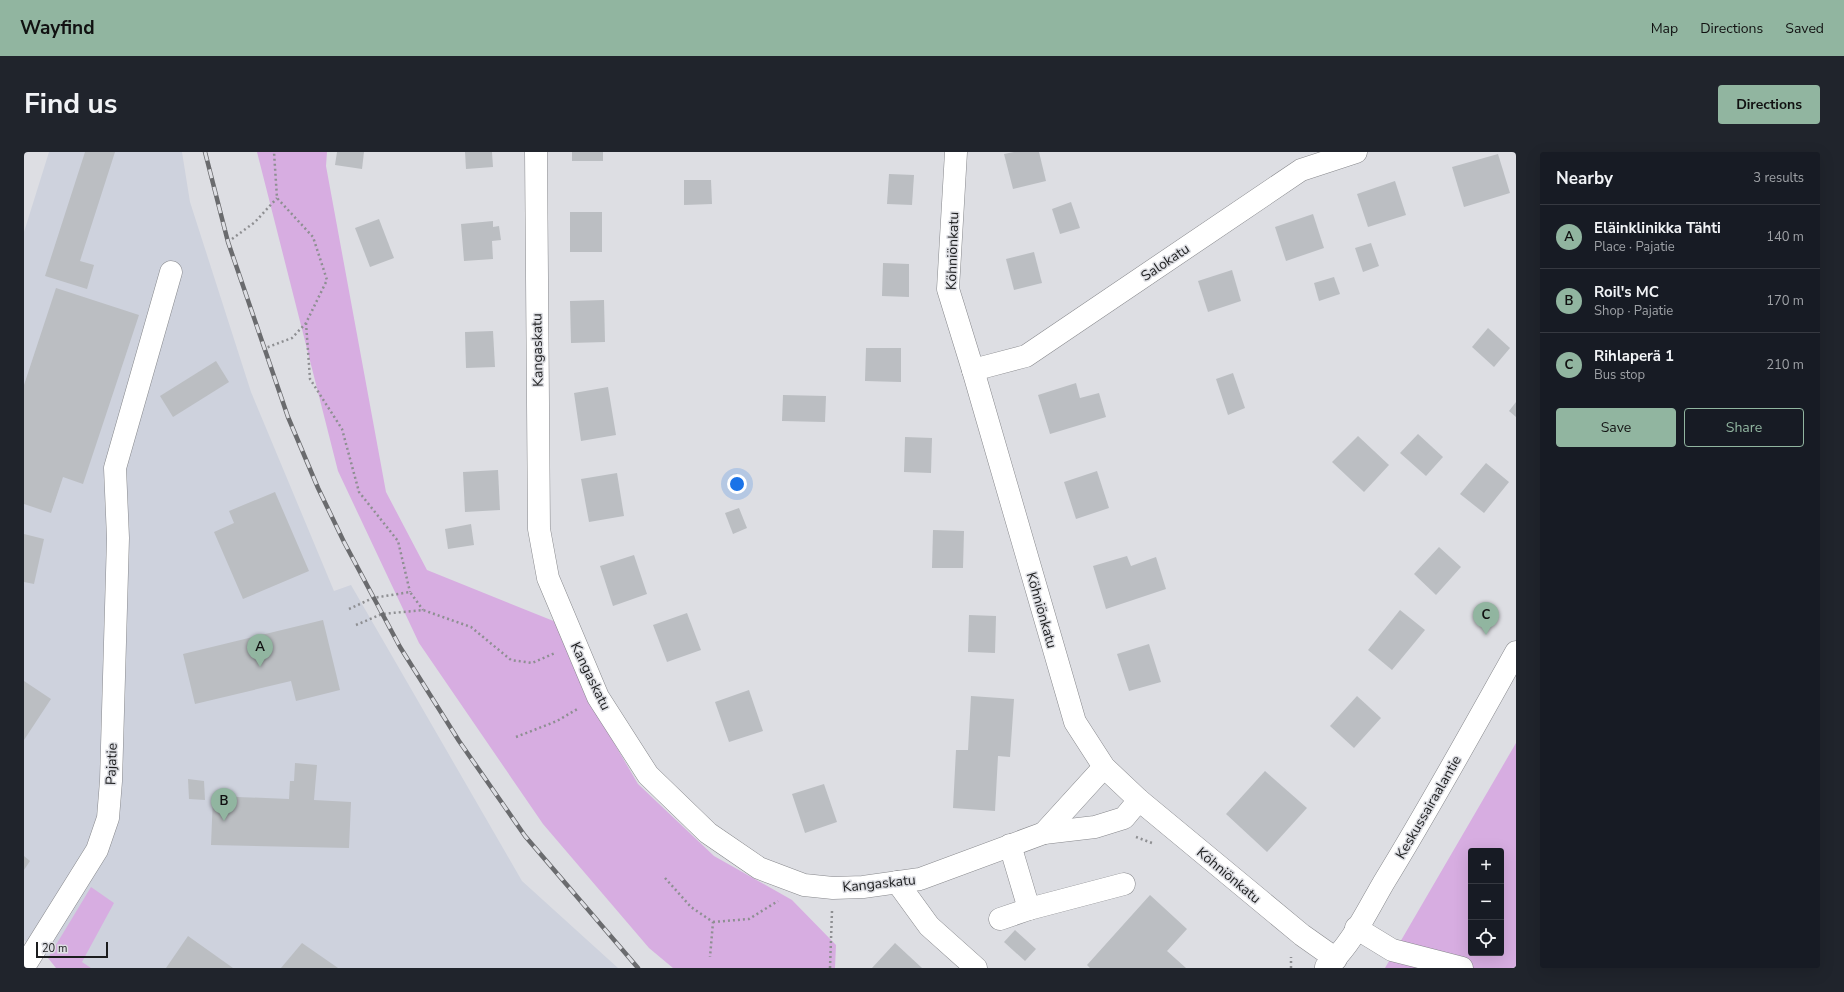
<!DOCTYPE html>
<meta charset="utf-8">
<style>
body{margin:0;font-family:"Nunito Sans",sans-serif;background:#20242c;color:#f1f3f6}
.controls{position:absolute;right:12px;bottom:12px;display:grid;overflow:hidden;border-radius:4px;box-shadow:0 4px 16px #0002}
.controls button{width:36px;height:36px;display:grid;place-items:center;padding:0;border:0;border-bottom:1px solid #363941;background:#171b24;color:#f1f3f6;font:20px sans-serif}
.scale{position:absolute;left:12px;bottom:10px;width:72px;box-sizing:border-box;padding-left:4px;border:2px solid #1c1d1e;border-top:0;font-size:11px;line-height:14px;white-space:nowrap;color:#1c1d1e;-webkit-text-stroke:3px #dddee3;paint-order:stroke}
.you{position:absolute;left:713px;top:332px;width:14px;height:14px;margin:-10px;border:3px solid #fff;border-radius:50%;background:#1a73e8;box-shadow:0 0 0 6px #1a73e833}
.badge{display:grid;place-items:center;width:26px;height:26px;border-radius:50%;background:#91b5a0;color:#111;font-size:13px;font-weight:700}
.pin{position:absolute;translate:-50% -33px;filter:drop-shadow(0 1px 2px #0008)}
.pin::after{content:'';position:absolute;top:21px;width:14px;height:12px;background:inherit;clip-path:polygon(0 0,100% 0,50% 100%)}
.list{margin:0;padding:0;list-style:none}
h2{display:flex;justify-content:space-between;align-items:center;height:52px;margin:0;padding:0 16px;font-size:17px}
h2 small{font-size:13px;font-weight:400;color:#9ea1a6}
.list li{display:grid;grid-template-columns:26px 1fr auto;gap:12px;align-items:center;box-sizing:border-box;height:64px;padding:0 16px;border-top:1px solid #363941}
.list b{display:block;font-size:15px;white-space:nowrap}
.list p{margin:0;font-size:13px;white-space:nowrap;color:#9ea1a6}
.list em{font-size:13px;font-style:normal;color:#9ea1a6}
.actions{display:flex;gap:8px;padding:12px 16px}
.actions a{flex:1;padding:9px 0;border:1px solid #91b5a0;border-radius:4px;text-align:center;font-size:14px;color:#91b5a0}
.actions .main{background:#91b5a0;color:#111}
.icon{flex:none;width:22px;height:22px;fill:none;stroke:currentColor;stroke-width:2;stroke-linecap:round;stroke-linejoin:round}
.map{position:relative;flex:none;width:1492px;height:816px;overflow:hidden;border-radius:4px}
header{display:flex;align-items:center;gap:24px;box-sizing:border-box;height:56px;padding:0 20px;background:#91b5a0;color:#111}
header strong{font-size:19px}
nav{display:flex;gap:22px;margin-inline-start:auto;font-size:14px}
.intro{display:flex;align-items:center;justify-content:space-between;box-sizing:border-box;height:96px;padding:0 24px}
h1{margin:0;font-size:28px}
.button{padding:10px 18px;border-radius:4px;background:#91b5a0;color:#111;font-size:14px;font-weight:700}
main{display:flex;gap:24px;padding:0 24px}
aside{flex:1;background:#171b24;border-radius:4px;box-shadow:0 4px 16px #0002}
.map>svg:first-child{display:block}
.built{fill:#ced2dd}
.green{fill:#d7ade1;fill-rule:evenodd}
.building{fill:#bbbec2}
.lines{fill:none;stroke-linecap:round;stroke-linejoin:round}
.minor-casing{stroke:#87888c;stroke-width:23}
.path{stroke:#8e8f92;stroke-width:2.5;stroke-dasharray:2 3;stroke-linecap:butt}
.minor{stroke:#fff;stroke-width:22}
.rail-casing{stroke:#6a6b6e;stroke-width:4.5}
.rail{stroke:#dddee3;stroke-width:3;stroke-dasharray:9;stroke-linecap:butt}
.labels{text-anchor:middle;stroke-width:3;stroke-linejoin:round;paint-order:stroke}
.street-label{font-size:14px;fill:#1c1d1e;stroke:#dddee3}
</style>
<header>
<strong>Wayfind</strong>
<nav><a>Map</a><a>Directions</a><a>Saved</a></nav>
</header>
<div class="intro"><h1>Find us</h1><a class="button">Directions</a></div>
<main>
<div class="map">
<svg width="1492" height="816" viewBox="0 0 1492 816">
<rect width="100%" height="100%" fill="#dddee3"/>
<path class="built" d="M25,0H158L166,50L227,240L310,439L327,433L498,729L594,816H37L0,788V80Z"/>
<g class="green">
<path d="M233,0H303L302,14L362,340L403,418L532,470L562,543L614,632L690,704L768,748L812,793L811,816H649L625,796L519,672L395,491L314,319Z"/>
<path d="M1492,591V816H1361ZM1447,699H1477V801H1447Z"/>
<path d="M67,735L90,751L58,810L67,816H32L24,806Z"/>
</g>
<g class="building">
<path d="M61,0H91L56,109L70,113L63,137L21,124Z"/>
<path d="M313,0H340L338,17L311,13Z"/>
<path d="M441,0H468L469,15L442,17Z"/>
<rect x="548" y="0" width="31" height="9"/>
<path d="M990,0H1015L1022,29L989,37L980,2Z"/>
<path d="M1474,2L1486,41L1440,55L1428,15Z"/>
<path d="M865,22L890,23L888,53L863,52Z"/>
<path d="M660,28H687L688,52L660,53Z"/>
<path d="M1371,29L1382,63L1344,75L1333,42Z"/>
<path d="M1047,50L1056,76L1036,82L1028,57Z"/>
<rect x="546" y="60" width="32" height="40"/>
<path d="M1289,62L1300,96L1262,109L1251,75Z"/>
<path d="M355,67L370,106L346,115L331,76Z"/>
<path d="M469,69V75L475,74L477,88L468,89L469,107L440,109L437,72Z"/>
<path d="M1347,91L1355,114L1339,120L1331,96Z"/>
<path d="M1010,100L1018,131L990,138L982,107Z"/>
<path d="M859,111L885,112V145L858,144Z"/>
<path d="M1208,118L1217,149L1184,160L1174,129Z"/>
<path d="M1310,125L1316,142L1295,149L1290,131Z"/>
<path d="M32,136L115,163L59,332L39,325L27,361L0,352V233Z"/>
<path d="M580,148L581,190L547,191L546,149Z"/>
<path d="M1464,176L1486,196L1470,215L1448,195Z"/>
<path d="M469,179L471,215L442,216L441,180Z"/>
<path d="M842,196H877V230L841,229Z"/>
<path d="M192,209L205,230L149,265L136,244Z"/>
<path d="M1209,221L1221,256L1204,263L1192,227Z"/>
<path d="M1052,231L1056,246L1075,241L1082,265L1026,282L1014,243Z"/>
<path d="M584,235L592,283L557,289L550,241Z"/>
<path d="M759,243L802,244L801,270L758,269Z"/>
<path d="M1492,250V265L1485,259Z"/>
<path d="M1394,282L1419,305L1402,324L1376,301Z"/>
<path d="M1334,284L1365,313L1340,340L1308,310Z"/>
<path d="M881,285L908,286L907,321L880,320Z"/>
<path d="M1462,311L1485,330L1460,361L1436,342Z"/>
<path d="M474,318L476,358L441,360L439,320Z"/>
<path d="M1073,319L1085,356L1052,367L1040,330Z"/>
<path d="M593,321L600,364L565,370L557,327Z"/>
<path d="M251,340L285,419L219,447L190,380L210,371L205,359Z"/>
<path d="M715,356L723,376L709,382L701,361Z"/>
<path d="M447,372L450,393L424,397L421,377Z"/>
<path d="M909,378L940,379L939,416H908Z"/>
<path d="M0,382L20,387L10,432L0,430Z"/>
<path d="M1415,395L1437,415L1412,443L1390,422Z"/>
<path d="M610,403L623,442L589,454L576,414Z"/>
<path d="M1103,404L1107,414L1132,405L1142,437L1082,457L1069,414Z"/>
<path d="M1376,458L1401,478L1368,518L1344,498Z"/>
<path d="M663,461L677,498L643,510L629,473Z"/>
<path d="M945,463L972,464L971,501L944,500Z"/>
<path d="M299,468L316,538L272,549L267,529L171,552L159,502Z"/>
<path d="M1125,492L1137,530L1105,539L1093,502Z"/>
<path d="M0,529L27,547L0,588Z"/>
<path d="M725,538L739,579L705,590L691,550Z"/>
<path d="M947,544L990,547L986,605L974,604L971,659L929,656L932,598H944Z"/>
<path d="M1333,544L1357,566L1330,596L1306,574Z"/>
<path d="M271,611L293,613L290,648L327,650L325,696L187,693L189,644L265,647L266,629H270Z"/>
<path d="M1241,619L1283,656L1243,700L1202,662Z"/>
<path d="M164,627L180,629L181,648L165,647Z"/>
<path d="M800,632L813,670L781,681L768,642Z"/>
<path d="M0,704L6,709L0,718Z"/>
<path d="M1126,743L1163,777L1143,799L1162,816H1066L1063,813Z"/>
<path d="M991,778L1012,797L1001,809L980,790Z"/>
<path d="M164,784L209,816H142Z"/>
<path d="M278,791L314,816H257Z"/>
<path d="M871,791L898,816H848Z"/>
</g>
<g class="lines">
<g class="minor-casing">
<g id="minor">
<path d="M512,0L515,377L524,426L574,545L624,623L684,681L735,716L780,733L809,736L839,735L896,727L1020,681L1071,675L1100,666L1115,648"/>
<path d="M932,0L924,137L949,218L1051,570L1080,615L1115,648L1278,783L1312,807"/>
<path d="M949,218L1002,204L1277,18L1332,0"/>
<path d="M1020,681L1080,615"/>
<path d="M986,693L1005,757L1100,732"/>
<path d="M873,730L905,774L952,816"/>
<path d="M976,767L1005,757"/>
<path d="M1332,776L1368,798L1438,816"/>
<path d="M0,815L73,698L84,666L87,629L94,386L91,316L147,120"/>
<path d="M1302,815C1327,794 1343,759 1360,730C1406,655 1449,577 1492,500"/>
</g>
</g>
<g class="path">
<path d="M204,90L231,70L253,46"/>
<path d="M282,171L286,227L318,277L335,340L374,389L386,440"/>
<path d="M239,197L268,186L282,171L303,128L289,85L253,46L250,0"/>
<path d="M325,457L349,446L386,440L399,458"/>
<path d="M332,473L358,462L399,458L447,475L487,508L508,511L531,501"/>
<path d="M492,585L533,569L555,556"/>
<path d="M1112,685L1128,691"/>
<path d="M641,726L667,755L689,770L686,805"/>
<path d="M689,770L725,767L754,749"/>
<path d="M806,816L808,759"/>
<path d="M1267,816V805"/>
</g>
<use href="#minor" class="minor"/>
<g class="rail-casing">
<path id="rail" d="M181,0L204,90L264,265L294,336L320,390L376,495L435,589L501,684L614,816"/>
</g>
<use href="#rail" class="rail"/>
</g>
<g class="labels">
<g class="street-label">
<text transform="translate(928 99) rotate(-88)" y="5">Köhniönkatu</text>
<text transform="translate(1141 110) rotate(-34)" y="5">Salokatu</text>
<text transform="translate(513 198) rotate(-91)" y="5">Kangaskatu</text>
<text transform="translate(1018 458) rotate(74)" y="5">Köhniönkatu</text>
<text transform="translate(567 524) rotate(64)" y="5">Kangaskatu</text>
<text transform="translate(87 612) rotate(-88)" y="5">Pajatie</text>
<text transform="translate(1404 655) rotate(-60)" y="5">Keskussairaalantie</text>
<text transform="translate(1205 723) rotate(40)" y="5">Köhniönkatu</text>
<text transform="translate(855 731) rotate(-6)" y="5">Kangaskatu</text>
</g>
</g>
</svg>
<div class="controls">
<button>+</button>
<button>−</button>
<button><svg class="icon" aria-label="locate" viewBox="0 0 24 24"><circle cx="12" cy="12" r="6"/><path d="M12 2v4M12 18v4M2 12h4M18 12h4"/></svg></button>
</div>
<div class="scale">20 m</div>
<div class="you"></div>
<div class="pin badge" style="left:236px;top:515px">A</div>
<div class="pin badge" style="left:200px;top:669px">B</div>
<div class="pin badge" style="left:1462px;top:483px">C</div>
</div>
<aside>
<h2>Nearby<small>3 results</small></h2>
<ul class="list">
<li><span class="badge">A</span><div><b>Eläinklinikka Tähti</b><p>Place · Pajatie</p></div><em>140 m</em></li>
<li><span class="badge">B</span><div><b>Roil's MC</b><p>Shop · Pajatie</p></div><em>170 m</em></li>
<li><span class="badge">C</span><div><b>Rihlaperä 1</b><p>Bus stop</p></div><em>210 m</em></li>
</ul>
<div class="actions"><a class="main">Save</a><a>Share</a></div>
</aside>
</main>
